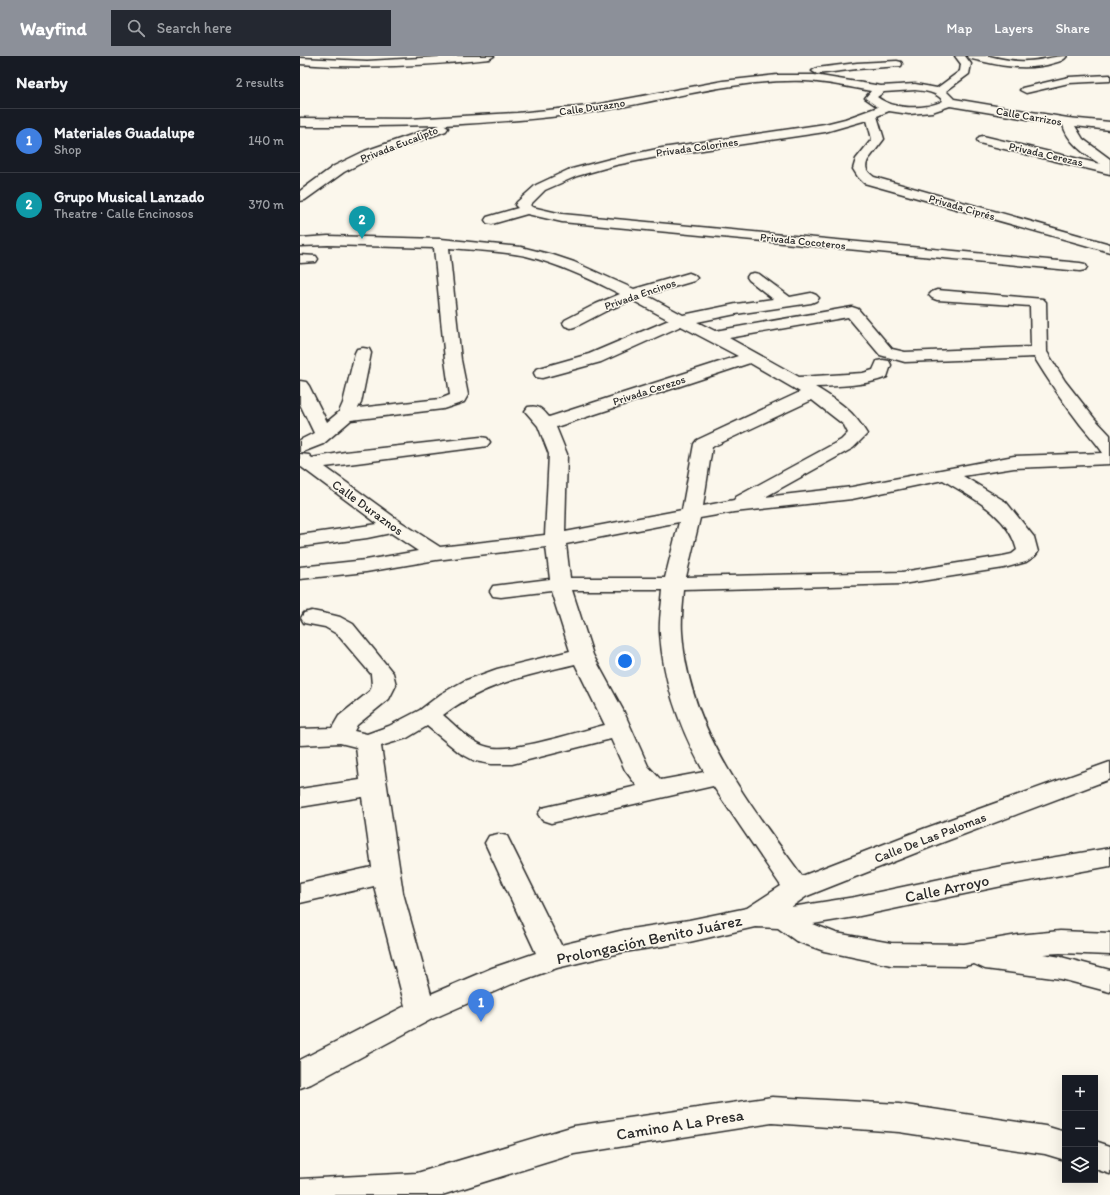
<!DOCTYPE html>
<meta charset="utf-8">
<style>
body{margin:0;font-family:Itim,sans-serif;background:#242831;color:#f1f3f6}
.controls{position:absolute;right:12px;bottom:12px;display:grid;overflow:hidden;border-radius:0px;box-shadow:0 4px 16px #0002}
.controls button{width:36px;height:36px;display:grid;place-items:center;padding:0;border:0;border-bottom:1px solid #363941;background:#171b24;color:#f1f3f6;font:20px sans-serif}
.you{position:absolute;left:325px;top:605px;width:14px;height:14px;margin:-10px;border:3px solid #fff;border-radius:50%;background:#1a73e8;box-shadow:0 0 0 6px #1a73e833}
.badge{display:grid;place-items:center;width:26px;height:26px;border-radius:50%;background:#8c9099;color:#fff;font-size:13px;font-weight:700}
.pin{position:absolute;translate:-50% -33px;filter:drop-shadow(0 1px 2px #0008)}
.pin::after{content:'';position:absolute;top:21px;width:14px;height:12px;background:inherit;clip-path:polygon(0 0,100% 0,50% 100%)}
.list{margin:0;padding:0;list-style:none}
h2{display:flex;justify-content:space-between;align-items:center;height:52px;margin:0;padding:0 16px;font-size:17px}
h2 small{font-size:13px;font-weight:400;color:#9ea1a6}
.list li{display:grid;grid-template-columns:26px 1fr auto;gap:12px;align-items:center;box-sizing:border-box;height:64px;padding:0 16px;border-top:1px solid #363941}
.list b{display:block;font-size:15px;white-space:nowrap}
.list p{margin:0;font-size:13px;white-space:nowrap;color:#9ea1a6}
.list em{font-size:13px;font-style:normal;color:#9ea1a6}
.icon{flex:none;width:22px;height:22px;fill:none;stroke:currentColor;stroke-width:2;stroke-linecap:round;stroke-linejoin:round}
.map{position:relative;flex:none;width:810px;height:1139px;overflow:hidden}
header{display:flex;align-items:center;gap:24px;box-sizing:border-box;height:56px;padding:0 20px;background:#8c9099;color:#fff}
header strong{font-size:19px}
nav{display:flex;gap:22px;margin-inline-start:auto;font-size:14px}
.search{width:280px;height:36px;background:#242831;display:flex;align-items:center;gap:10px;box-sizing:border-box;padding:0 14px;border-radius:0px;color:#9ea1a6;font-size:15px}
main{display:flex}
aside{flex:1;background:#171b24}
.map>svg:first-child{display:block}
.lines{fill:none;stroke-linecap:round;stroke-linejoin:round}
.minor-casing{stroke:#2b2b2b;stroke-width:3}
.minor{fill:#fbf7ec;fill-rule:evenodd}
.labels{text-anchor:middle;stroke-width:3;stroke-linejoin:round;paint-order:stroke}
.far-street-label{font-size:11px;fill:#2b2b2b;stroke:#fbf7ec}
.street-label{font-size:13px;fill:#2b2b2b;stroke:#fbf7ec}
.near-street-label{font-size:16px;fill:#2b2b2b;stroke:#fbf7ec}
</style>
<header>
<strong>Wayfind</strong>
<div class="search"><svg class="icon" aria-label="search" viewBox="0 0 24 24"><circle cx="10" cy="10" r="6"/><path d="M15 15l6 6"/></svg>Search here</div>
<nav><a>Map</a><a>Layers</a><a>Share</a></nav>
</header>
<main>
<aside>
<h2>Nearby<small>2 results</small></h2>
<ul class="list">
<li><span class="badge" style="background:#3f7fe0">1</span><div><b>Materiales Guadalupe</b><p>Shop</p></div><em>140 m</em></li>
<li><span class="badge" style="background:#0f9aa8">2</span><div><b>Grupo Musical Lanzado</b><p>Theatre · Calle Encinosos</p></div><em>370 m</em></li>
</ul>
</aside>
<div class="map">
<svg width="810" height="1139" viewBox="0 0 810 1139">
<rect width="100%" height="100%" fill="#fbf7ec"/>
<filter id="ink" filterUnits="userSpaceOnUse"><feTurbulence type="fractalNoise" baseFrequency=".025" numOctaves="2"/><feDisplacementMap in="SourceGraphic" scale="8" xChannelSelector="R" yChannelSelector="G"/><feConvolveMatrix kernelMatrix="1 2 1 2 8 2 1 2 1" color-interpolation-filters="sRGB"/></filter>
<g filter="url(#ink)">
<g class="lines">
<g class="minor-casing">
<g id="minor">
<path d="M157,0H194L189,3C126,10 64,13 0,8V2L67,5Z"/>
<path d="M655,0H665L671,8L669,18L646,35L654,43L768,62L810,66V74L775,70L783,83L810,103V118L679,87L677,84L679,81L683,80L800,108C785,98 768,87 763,69L650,50L632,56L609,58L589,55L577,60L584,83L568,104C564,112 567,116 574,121L810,188V196L564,127L558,121L553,113L556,103L572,83L567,64L525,76L362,100L316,109L277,120L245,134L230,149L232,151L262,158L780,207L785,208L787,211L785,214L780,215L262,166L227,158L192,168L187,167L185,164L187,161L218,152L215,149L217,146L236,129L268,114L310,103L362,92L525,68L545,63L578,51L565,42L571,35C549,31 527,26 505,25C441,23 378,41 316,52C259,62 201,66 143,69L148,72L146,75L73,101L44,116L5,144L0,145V135L34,110L65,95L140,69L73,70H0V62L109,63L217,57L289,50L423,25L477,19H514L581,30L615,28L637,32L660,15L661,8ZM615,34C625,35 637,36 643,45C624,54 594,54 577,41L584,36Z"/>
<path d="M667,0C674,0 682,0 689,0C702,3 714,6 727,5C741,5 753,0 767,0C764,4 759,6 754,7C725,16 696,9 668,2Z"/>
<path d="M597,5L601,6L602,8L601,10L557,13L517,18L512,15L517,12L557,7Z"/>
<path d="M810,19V25L769,27L726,37L720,34L722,32L769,21Z"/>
<path d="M28,180L141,183L221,191L253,199L274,206L334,233L389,217L394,219L397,222L394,225L346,239L383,259L436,248L473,243L449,224L447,221L449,218L454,217L459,218L490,241L511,237L516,239L519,242L516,245L511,247L436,258L397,266L415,275L552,251L558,253L592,293L605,296L731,291L730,250L637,244L632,242L629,239L632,236L637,234L743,243L746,246L747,296L765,325L794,362L810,379V408L714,412L663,420L706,446L734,481L738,496L735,500L726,506L704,512L602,528L384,534C383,548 381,562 382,576C388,672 448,746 502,820L623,773L810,706V723L641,787L507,840L491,851L555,841L702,810L810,792V810L702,830L555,861L513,868L536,877L591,887L664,888L718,879L760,875L810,877V899L760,897L743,898L761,901L810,914V936L761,923L685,913L674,908L664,910L591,909L524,895L496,885L478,872L455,871L389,886L324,896L257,912L212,928L132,963L11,1028L0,1032V1004L105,950L74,830L0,847V827L72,811L62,741L0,751V733L60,724L56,691L40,687L0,689V673L32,672L39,660L70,635L72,629L71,618L37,578L25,571L4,567L1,562L4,557L12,555L32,559L40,561L53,568L93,617L96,629L89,643L57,669L54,675L67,678L89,670L120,654L141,638L164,625L197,613L270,595L251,535L201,541L193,540L190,535L193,530L201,529L250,523L246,491L136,504L66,516L0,523V511L66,504L118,495L91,477L67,482L0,491V479L78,468L0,410V398L9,399L12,402L45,396L181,381L187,382L190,386L187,390L181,391L25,411L101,466L140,491L245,479L249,398L238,370L225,355L228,351C239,349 242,353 249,361L438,300L381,270L301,306L242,322L236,321L234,317L236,313L289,298L369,264L332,244L308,254L277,270L271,272L265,270L263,267L265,264L296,248L320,238C291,223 258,208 226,200C201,195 174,194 149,192L161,304L168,339L164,346L143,353L51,364L23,388L0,397V384L14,377L0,348V325L6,326L9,330L27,366L39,356L43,347L55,297L57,293L63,292L69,293L71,297L61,347L58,352L140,343L150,339L145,304L134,192L28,189L0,190V182ZM548,261L580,299L605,306L734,301C748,324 763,346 780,368C788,378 796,386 803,397L714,400L552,431L465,441L553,392L567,378C553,354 538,345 515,331C540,330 564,330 587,321L591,309L589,305L583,304L577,305L573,314L563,317L499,321L429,282ZM450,307L500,336L397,384L394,388L382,454L265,476L267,398L256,371ZM512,344L544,369L548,377L541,384L436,441L434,444L403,450L412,391ZM643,424C672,442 708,458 717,494L712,498L703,500L602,516L386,521L400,462L434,456L552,443ZM379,466L365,522H270L266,488ZM272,534H363C362,548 359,563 360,577C363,626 380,673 404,716L361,724L348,710L323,654L293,599ZM275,608L305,669C280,675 210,698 188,691C171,687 156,670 143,659C185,627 226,620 275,608ZM127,670L160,697L175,705L191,708H212L311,683L325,714L337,730L242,752L238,758L242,764L251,767L413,730L481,830L447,852L389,864L324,874L261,889L207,780L198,778L189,780L185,787L236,897L192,912L131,938L103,837L81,690L107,682Z"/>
<path d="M0,199L16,200L18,203L16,206L0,207Z"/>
<path d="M472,1041L599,1048L745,1070L765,1076V1104L745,1098L599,1076L472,1067L274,1098L142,1139H0V1123L117,1117L274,1070Z"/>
<path d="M795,1085L810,1090V1118L795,1113Z"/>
</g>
</g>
<use href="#minor" class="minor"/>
</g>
</g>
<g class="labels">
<g class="far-street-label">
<text transform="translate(292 51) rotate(-8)" y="4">Calle Durazno</text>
<text transform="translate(729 60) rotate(10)" y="4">Calle Carrizos</text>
<text transform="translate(99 88) rotate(-21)" y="4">Privada Eucalipto</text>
<text transform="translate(397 91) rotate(-8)" y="4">Privada Colorines</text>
<text transform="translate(746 98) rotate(13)" y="4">Privada Cerezas</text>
<text transform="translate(662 151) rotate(16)" y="4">Privada Ciprés</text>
<text transform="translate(503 185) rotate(6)" y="4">Privada Cocoteros</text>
<text transform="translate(340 238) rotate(-19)" y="4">Privada Encinos</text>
<text transform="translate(349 334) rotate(-18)" y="4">Privada Cerezos</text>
</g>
<g class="street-label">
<text transform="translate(68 451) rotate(36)" y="5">Calle Duraznos</text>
<text transform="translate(630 781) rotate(-21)" y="5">Calle De Las Palomas</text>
</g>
<g class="near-street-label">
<text transform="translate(647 832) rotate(-12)" y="6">Calle Arroyo</text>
<text transform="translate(349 883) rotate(-12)" y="6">Prolongación Benito Juárez</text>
<text transform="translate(380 1068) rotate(-9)" y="6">Camino A La Presa</text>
</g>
</g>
</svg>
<div class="controls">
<button>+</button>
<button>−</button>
<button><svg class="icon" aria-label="layers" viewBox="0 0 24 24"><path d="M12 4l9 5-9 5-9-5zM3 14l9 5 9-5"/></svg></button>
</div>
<div class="you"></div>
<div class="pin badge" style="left:181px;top:966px;background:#3f7fe0">1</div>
<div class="pin badge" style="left:62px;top:183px;background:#0f9aa8">2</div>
</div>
</main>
